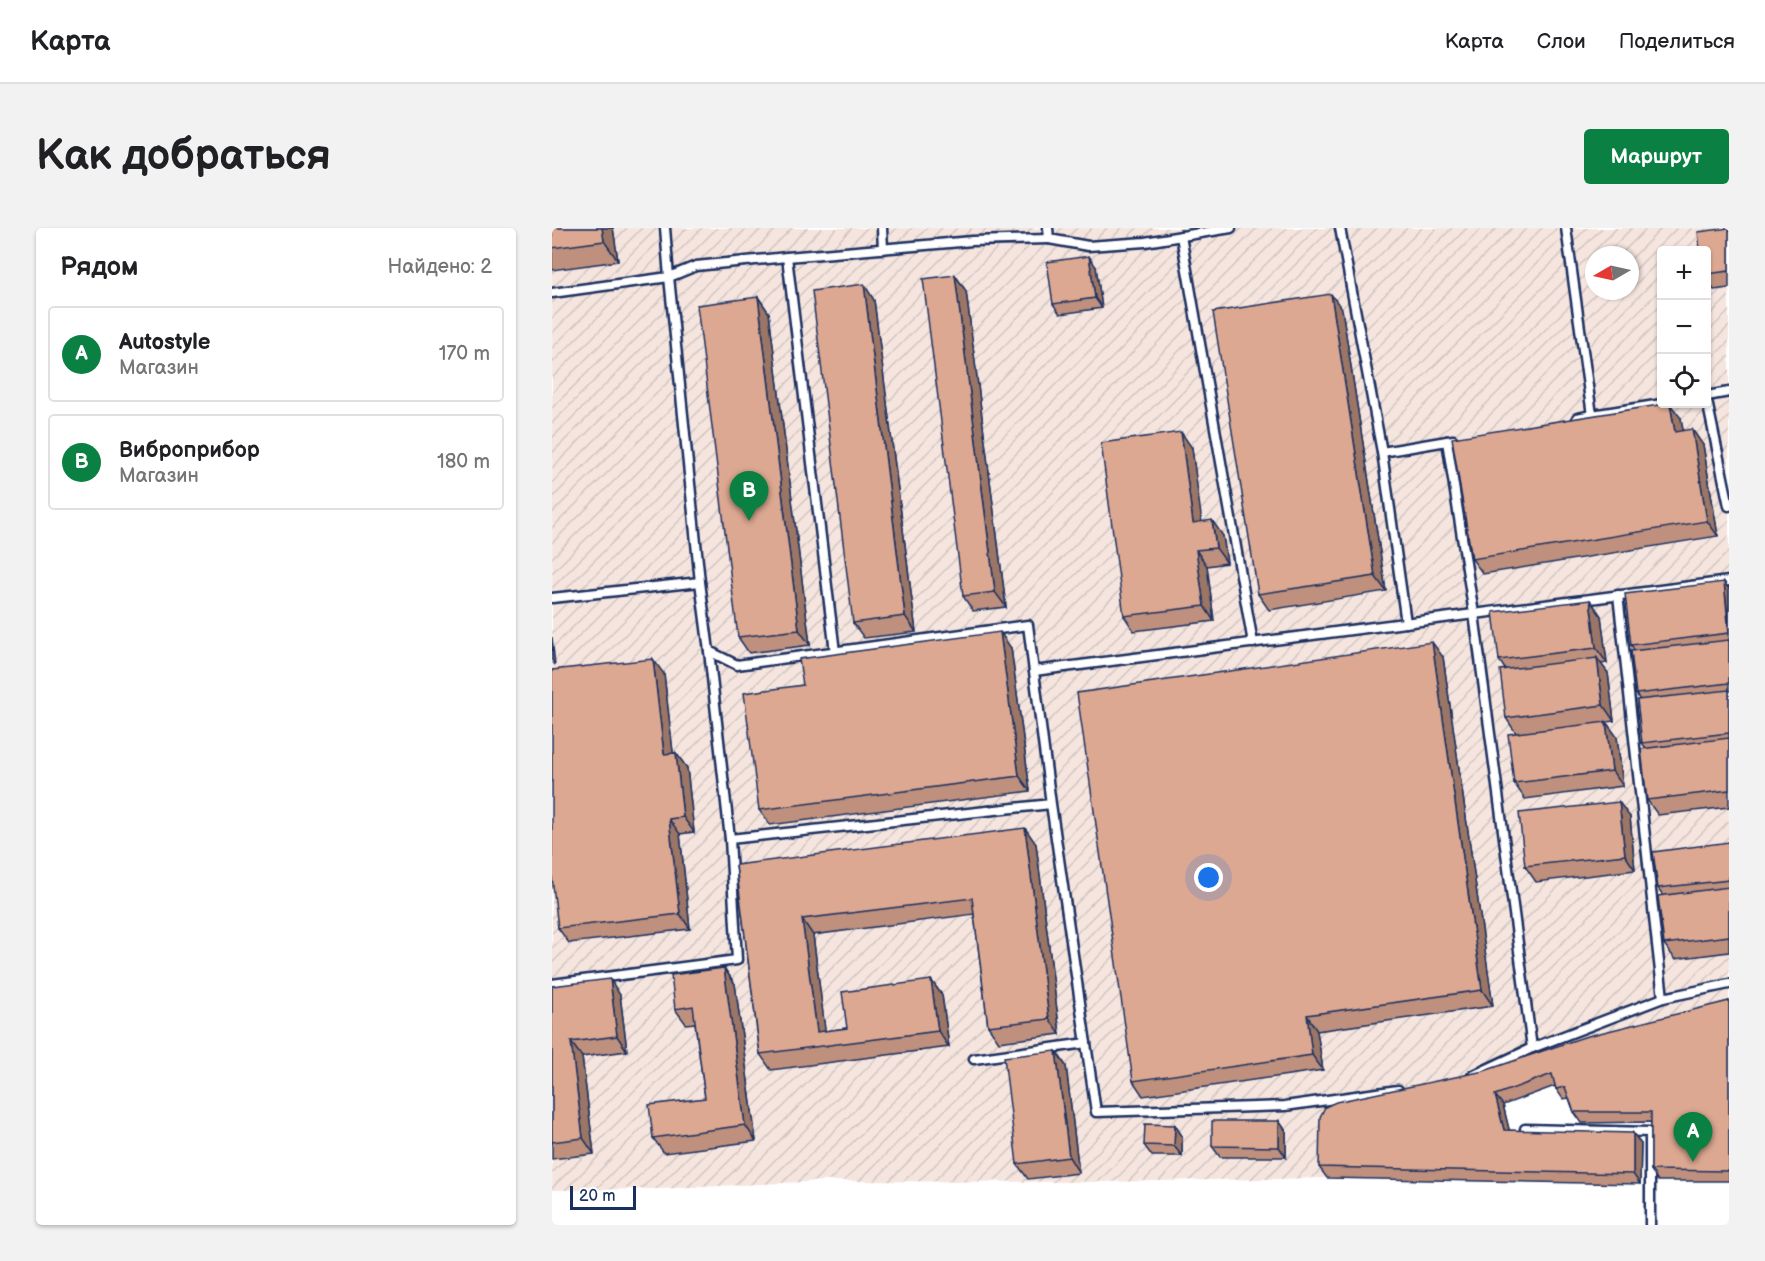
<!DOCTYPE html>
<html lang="ru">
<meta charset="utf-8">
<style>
body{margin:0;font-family:"Balsamiq Sans",sans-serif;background:#f2f2f2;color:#202124}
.controls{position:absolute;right:18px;top:18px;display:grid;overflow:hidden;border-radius:6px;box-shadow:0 2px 4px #0004}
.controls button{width:54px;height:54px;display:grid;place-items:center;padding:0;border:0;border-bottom:2px solid #e0e0e0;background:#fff;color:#202124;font:30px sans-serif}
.compass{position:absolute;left:1033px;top:18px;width:54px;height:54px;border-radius:50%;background:#fff;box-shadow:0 2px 4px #0004;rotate:261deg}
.scale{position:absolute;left:18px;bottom:15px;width:66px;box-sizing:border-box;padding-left:6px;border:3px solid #1b2f5e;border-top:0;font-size:16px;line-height:21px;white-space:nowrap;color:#1b2f5e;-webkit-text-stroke:4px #fff;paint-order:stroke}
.you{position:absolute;left:657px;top:650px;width:21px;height:21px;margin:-15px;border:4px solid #fff;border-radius:50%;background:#1a73e8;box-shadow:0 0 0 9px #1a73e833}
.badge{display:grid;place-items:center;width:39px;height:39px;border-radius:50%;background:#0b8043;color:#fff;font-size:20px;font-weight:700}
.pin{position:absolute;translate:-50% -50px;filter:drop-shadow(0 2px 3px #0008)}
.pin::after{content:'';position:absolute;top:32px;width:21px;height:18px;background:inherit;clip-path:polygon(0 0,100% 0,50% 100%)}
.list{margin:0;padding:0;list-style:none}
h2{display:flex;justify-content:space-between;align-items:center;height:78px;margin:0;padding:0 24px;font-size:26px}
h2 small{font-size:20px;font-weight:400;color:#757577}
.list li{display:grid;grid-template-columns:39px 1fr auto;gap:18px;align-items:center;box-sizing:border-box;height:96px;margin:0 12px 12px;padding:0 12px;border:2px solid #e0e0e0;border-radius:6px}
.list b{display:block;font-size:22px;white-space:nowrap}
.list p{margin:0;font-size:20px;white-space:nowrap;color:#757577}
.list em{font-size:20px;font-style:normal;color:#757577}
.icon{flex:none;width:33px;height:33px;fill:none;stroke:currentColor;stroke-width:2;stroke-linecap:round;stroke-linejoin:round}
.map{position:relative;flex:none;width:1177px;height:997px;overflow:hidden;border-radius:6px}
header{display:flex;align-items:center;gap:36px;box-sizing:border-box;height:84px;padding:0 30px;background:#fff;border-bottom:2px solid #e0e0e0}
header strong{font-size:28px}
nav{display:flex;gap:33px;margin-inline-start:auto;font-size:21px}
.intro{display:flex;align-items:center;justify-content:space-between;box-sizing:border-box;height:144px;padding:0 36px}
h1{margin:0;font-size:42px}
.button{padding:15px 27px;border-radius:6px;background:#0b8043;color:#fff;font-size:21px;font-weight:700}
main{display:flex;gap:36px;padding:0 36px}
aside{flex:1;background:#fff;border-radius:6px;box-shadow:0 2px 4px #0004}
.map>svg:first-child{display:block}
.industrial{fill:url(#industrial-furrows);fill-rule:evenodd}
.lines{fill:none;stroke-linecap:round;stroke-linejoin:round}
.lane-casing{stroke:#1b2f5e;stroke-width:13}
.lane{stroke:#fff;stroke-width:8}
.wall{fill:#be907d;stroke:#1b2f5e;stroke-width:1.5}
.shaded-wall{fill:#9b7666;stroke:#1b2f5e;stroke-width:1.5}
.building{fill:#dda891;stroke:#1b2f5e;stroke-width:1.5}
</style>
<header>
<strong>Карта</strong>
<nav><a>Карта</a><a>Слои</a><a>Поделиться</a></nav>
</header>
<div class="intro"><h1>Как добраться</h1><a class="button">Маршрут</a></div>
<main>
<aside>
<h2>Рядом<small>Найдено: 2</small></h2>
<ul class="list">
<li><span class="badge">A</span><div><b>Autostyle</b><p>Магазин</p></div><em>170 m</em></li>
<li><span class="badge">B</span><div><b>Виброприбор</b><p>Магазин</p></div><em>180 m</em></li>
</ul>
</aside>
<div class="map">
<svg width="1177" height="997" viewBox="0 0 1177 997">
<defs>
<pattern id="industrial-furrows" width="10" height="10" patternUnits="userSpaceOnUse" patternTransform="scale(1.5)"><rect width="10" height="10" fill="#f5e5de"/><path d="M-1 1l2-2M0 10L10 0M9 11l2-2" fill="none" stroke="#d1c5c1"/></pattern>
</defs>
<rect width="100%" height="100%" fill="#fff"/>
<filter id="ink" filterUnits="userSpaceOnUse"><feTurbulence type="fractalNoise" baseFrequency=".0167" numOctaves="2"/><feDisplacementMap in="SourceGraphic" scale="12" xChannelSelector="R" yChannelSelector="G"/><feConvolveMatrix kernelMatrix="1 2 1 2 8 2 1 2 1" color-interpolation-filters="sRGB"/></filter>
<g filter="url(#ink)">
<path class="industrial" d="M0,0H1177V785L1114,800L775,950L549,954L273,953L105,961L0,962ZM1110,22H1154V176H1110ZM1042,27H1078V63H1042Z"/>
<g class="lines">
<g class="lane-casing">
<g id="lane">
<path d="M330,0L331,21"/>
<path d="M496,0L497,11L536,18L593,14L679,0"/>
<path d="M788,0L830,224L901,212"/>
<path d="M1014,0L1040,187L1110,176"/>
<path d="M629,8L701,415"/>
<path d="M235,29L283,424"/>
<path d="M0,65L117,49L113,0"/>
<path d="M1154,168L1177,278"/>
<path d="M1155,168L1177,164"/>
<path d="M1025,190L1040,187"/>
<path d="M895,213L922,386L980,820"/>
<path d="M830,224L854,395"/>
<path d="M1066,367L1111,770"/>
<path d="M0,370L148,354"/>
<path d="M157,423L148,354L117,49L144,38L235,29L420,13L497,11"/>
<path d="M482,443L1177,353"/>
<path d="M499,576L178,611L157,423L185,437L476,397L499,576L544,884L733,878L846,862"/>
<path d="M0,756L185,732L178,611"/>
<path d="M422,831L534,815"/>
<path d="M920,848L980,820L1111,770L1177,756"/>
<path d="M973,901L1098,904V997"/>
</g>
</g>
<use href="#lane" class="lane"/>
</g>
<g class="wall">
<path d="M0,0H61L66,33L0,42Z"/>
<path d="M1177,0V60L1162,62L1155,52V22Z"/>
<path d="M544,39L550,80L508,86L501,76Z"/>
<path d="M403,47L414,63L454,379L421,383L411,368Z"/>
<path d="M206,69L217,85L258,417L197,425L186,409Z"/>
<path d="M322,72L364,404L312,410L301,395Z"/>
<path d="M790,81L834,363L717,382L706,366Z"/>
<path d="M1129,190L1131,203L1151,217L1166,308L931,346L920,331Z"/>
<path d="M640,220L649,294L671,308L675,335L655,338L662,393L582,403L572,388Z"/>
<path d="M1172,354L1177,361V579L1106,587L1095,572L1094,520L1090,515L1088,472L1084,466L1083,423L1079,417Z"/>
<path d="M1038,372L1049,388L1055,435L1049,436L1056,445L1062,493L1054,494L1065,509L1071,558L973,571L962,555L964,505L954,490L953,441L947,432Z"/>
<path d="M459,420L478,563L218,597L207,582L251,457Z"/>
<path d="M891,429L941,778L765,803L771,842L591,868L581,853Z"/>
<path d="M112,446L121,525H124L135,540L142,604L128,606L138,701L17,715L6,700Z"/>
<path d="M1078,589L1083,642L984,654L973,638Z"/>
<path d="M1177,614V724L1123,731L1112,716L1111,667L1106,660Z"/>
<path d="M484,616L508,806L447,814L436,798L422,686L261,707L273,803L295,800L379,752L390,767L397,819L219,842L208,826L184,637Z"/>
<path d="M172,740L183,756L204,913L112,925L101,910L153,870L143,795L134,796L123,781Z"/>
<path d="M0,758L68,767L75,823L30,829L42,926L0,931Z"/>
<path d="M1177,773V953H1106L1099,942V894L1030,895L1022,884L1017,870L1011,871L1004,861L1003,858L951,877L957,902L1089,916L1088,956L775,950L767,939L932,843Z"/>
<path d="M504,823L514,838L527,945L476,951L465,936Z"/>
<path d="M727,893L734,903V929H668L660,918Z"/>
<path d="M623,897L630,908V928H600L592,917Z"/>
</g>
<g class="shaded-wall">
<path d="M50,0H61L66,33L52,13Z"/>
<path d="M537,28L544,39L550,80L543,70Z"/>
<path d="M403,47L414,63L454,379L443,364Z"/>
<path d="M312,56L322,72L364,404L353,388Z"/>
<path d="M779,66L790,81L834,363L823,348Z"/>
<path d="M206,69L217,85L258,417L247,402Z"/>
<path d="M1118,176L1129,190L1134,220L1123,204Z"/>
<path d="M1140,201L1151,217L1166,308L1155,293Z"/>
<path d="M629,204L640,220L652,310L641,295Z"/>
<path d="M660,292L671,308L675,335L664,320Z"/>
<path d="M644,322L655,338L662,393L652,378Z"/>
<path d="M1172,354L1177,361V398Z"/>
<path d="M1038,372L1049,388L1055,435L1044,420Z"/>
<path d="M448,404L459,420L478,563L467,548Z"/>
<path d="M0,409L3,437L0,432Z"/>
<path d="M880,414L891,429L941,778L930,762Z"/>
<path d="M1045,430L1056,445L1062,493L1051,477Z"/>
<path d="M101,431L112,446L123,541L112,526Z"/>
<path d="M1054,494L1065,509L1071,558L1060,543Z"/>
<path d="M124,525L135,540L142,604L131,589Z"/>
<path d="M1067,574L1078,589L1083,642L1073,627Z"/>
<path d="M117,591L128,606L138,701L128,686Z"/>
<path d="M473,600L484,616L508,806L497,791Z"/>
<path d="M250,691L261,707L275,817L265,804Z"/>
<path d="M172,740L183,756L204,913L193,897Z"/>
<path d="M58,751L68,767L75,823L65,808Z"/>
<path d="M379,752L390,767L397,819L386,803Z"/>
<path d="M755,787L765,803L771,842L760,827Z"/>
<path d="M19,814L30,829L42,926L31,910Z"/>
<path d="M504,823L514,838L527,945L517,929Z"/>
<path d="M943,867L951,877L960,913L952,902Z"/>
<path d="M727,893L734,903V929L727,919Z"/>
<path d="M623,897L630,908V928L622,918Z"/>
<path d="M1081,905L1089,916L1088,956L1081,946Z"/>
</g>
<g class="building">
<path d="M0,0H50L52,13L0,20Z"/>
<path d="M1177,0V43L1155,46V22H1148L1146,4Z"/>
<path d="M537,28L543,70L501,76L495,34Z"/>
<path d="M403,47L443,364L411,368L371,51Z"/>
<path d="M312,56L353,388L301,395L260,63Z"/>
<path d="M779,66L823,348L706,366L661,84Z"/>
<path d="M206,69L247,402L186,409L145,77Z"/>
<path d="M1113,176H1118L1123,204L1140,201L1155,293L920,331L900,210Z"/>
<path d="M629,204L641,295L660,292L664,320L644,322L652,378L572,388L549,215Z"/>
<path d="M1172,354L1177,405L1079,417L1073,366Z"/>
<path d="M1038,372L1044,420L947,432L941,384Z"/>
<path d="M448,404L467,548L207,582L192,465L251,457L247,431Z"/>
<path d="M1177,412V455L1084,466L1079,423Z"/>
<path d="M880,414L930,762L755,787L760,827L581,853L525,465Z"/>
<path d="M1045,430L1051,477L954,490L948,442Z"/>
<path d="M101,431L112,526L124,525L131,589L117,591L128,686L6,700L0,649V442Z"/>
<path d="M1177,462V505L1090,515L1085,472Z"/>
<path d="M1054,494L1060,543L962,555L956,506Z"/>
<path d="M1177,510V562L1095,572L1089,521Z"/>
<path d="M1067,574L1073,627L973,638L967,585Z"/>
<path d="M473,600L497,791L436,798L420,670L250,691L265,804L295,800L290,764L379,752L386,803L208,826L184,637Z"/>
<path d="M1177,614V652L1106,660L1101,624Z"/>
<path d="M1177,659V708L1112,716L1106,668Z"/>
<path d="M172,740L193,897L101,910L97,877L153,870L141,778L123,781L119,747Z"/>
<path d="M58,751L65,808L19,814L31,910L0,914V758Z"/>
<path d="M1177,773V943L1099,942V884H1022L1013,859L1004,861L1000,846L943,867L952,902L1081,905V946L767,939L768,889L773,879L784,874L932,843L1032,809Z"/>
<path d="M504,823L517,929L465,936L452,829Z"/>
<path d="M660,893H727V919L660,918Z"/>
<path d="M593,896L623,897L622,918L592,917Z"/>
</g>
</g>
</svg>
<div class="controls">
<button>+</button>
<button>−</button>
<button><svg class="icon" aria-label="locate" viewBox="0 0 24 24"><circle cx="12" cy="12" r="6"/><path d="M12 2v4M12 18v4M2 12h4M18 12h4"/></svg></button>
</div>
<svg class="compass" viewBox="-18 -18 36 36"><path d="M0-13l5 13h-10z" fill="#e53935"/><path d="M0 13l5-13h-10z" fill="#757577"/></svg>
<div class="scale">20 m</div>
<div class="you"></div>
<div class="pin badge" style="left:1141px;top:934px">A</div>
<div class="pin badge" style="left:197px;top:293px">B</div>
</div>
</main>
